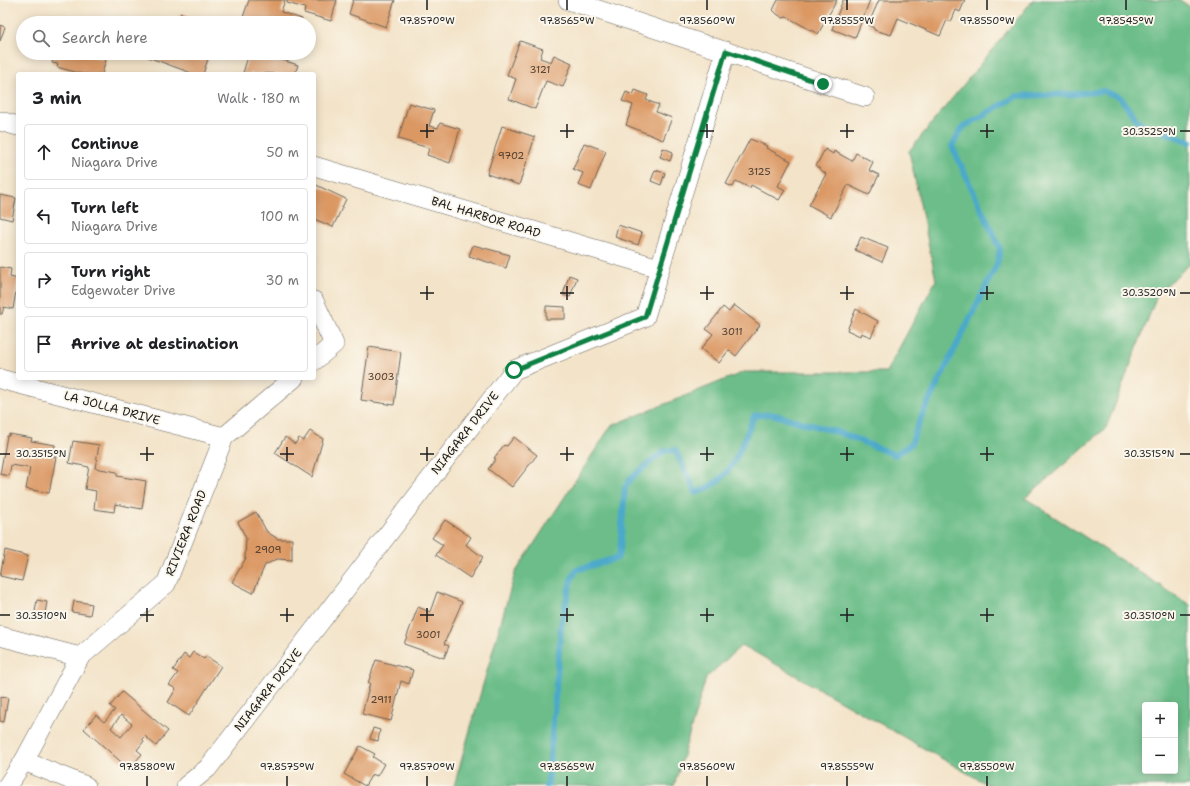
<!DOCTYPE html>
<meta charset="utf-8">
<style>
body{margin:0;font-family:"Shantell Sans",sans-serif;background:#f2f2f2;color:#202124}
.controls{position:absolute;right:12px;bottom:12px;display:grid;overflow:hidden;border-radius:4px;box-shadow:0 2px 10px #0003}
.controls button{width:36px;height:36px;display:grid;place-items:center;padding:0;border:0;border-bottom:1px solid #e0e0e0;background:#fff;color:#202124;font:20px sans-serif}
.stop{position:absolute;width:12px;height:12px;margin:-9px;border:3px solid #0b8043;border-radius:50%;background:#fff}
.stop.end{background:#0b8043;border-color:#fff;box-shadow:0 1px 4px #0008}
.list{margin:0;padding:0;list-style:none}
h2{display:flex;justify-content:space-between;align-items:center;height:52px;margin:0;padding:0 16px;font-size:17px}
h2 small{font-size:13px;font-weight:400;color:#757577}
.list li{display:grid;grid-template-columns:26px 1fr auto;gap:12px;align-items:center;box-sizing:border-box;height:56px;margin:0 8px 8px;padding:0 8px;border:1px solid #e0e0e0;border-radius:4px}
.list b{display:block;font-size:15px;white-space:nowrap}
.list p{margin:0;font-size:13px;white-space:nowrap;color:#757577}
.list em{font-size:13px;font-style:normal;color:#757577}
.icon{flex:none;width:22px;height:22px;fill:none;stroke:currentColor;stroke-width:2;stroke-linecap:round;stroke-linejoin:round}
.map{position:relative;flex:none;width:1190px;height:786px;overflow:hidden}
.search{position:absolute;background:#fff;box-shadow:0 2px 10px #0003;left:16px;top:16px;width:300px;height:44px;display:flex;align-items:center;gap:10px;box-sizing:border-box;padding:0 14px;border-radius:22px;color:#757577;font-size:15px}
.panel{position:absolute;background:#fff;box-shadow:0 2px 10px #0003;left:16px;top:72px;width:300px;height:308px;border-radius:4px}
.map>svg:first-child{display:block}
.forest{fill:#6cbd89;stroke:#446c52;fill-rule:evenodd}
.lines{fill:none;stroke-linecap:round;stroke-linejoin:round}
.stream{stroke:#4ba9ca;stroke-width:6}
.building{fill:#db9863;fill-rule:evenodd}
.minor-casing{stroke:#676258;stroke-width:20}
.minor{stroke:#fff;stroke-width:19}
.route{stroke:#0b8043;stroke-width:5}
.ticks{fill:none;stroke:#1c1c1c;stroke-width:1.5}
.labels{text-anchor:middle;stroke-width:4;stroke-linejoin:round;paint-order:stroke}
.number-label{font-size:10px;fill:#4c3b2e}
.street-label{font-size:12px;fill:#1c1c1c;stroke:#fbf7ec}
.ticks-label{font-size:10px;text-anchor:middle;fill:#1c1c1c;stroke:#fbf7ec;stroke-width:4;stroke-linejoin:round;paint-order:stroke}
</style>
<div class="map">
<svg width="1190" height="786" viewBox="0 0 1190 786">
<rect width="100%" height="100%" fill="#fbf7ec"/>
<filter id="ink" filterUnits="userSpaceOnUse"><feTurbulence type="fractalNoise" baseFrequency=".025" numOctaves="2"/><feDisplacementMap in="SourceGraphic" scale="8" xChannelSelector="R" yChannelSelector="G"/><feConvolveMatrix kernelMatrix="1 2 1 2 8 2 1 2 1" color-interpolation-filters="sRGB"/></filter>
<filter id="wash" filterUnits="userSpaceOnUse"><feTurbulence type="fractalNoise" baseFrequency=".012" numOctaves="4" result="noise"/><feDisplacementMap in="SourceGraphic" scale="16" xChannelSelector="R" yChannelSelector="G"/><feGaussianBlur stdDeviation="0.9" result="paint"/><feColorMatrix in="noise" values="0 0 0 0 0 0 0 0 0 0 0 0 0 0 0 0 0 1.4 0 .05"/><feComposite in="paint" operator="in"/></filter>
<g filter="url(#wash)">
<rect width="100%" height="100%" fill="#f3e3c8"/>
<path class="forest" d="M1033,0H1180L1190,7V264L1158,293L1106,428L1025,498L1190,605V786H990L742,645L706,678L674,786H454L515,573L611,426L744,372H886L936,280L909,151ZM1145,705H1175V771H1145Z"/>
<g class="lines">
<path class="stream" d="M546,786L548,784L561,626L571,580L576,570L617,558L620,551L625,488L631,478L664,451L675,450L696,493C733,480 740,450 754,416L771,414L841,433L895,455L911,444L922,415L997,264L1000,249L952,146L963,127L1017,96L1075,94L1103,91L1120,97L1139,123L1190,142"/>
</g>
<g id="blocks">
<g class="building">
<path d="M249,0H285L281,12L302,19L300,23H260L243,17Z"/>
<path d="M287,0H337L331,21L304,13L305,8L287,3Z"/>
<path d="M353,0H395L386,27L349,14Z"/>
<path d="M778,0H837L818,34L787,17L783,18L777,14L773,10Z"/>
<path d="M843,0H870L855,38L832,29Z"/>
<path d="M879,0H965L960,12L956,10L951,22L947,20L940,36L898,18L891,35L874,30V28L868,25Z"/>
<path d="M181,13L209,23H177Z"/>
<path d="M0,25L5,27L0,41Z"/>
<path d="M520,41L543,49L540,58L551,62L554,55L572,63L563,87L546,81L535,109L509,99L516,79L507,75Z"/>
<path d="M54,53H93L92,56L106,60L102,74H82L57,67L58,64L52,63Z"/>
<path d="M146,53H210L203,74H194L145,56Z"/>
<path d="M249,53H260L298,65L295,74L243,73Z"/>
<path d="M635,90L648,95L646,100L659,105L656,112L672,118L663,140L626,125L633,105L622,101L626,92L633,95Z"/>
<path d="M409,103L434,110L429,126L438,128L440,123L460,129L450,163L427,155L429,148L398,139Z"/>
<path d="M502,126L535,137L519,185L487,174Z"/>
<path d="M750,139L767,146L766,148L791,161L778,186L785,190L779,200L751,185L750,188L736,181L733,187L726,184Z"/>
<path d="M584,143L606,151L591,190L578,185L583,173L573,169Z"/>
<path d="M663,148L673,152L670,161L660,157Z"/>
<path d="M825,149L833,154L834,151L852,161L856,153L873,162L869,170L879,175L869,195L848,185L831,217L809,205L826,174L816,166Z"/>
<path d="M655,170L665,173L661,185L651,181Z"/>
<path d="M314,184L346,199L333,227L314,219Z"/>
<path d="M0,195L16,198L12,220L0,217Z"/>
<path d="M618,225L642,233L638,245L615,237Z"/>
<path d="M861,237L888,248L882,262L855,250Z"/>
<path d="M473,245L510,255L506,268L469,256Z"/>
<path d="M0,267L11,269L10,277L18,279L13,309L4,307L2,314H0Z"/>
<path d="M569,275L577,278L570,297L563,295Z"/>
<path d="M734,305L760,325L736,356L729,350L719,363L701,349L713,334L706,329L723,307L729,312Z"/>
<path d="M546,306L565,307V319H546Z"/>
<path d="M856,309L878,321L871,337L861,333L860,336L847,330Z"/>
<path d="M369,347L401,352L394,405L361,400Z"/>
<path d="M310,431L323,439L312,477L275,453L285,437L295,444L299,438L303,441Z"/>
<path d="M9,434L32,438L31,441L55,445L53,456L56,457L49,493L26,489L30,468L11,465L9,476L0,474L7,436H9Z"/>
<path d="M514,437L537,455L512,487L488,469L496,459L494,458L504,445L507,446Z"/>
<path d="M73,441L99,445L95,468L117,472V476L146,481L142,509L115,504L114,512L94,509L96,491L85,489L89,467L69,463Z"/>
<path d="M256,512L267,532L278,539H292V560L277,559L265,565L253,593L232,582L246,558L245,559L246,538L238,522Z"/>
<path d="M445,520L471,537L466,545L483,557L470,578L436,555L443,545L432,538Z"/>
<path d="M5,550L28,556L22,581L0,576Z"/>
<path d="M437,592L462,602L444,644L449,646L444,658L404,644L418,607L430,612Z"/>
<path d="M37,600L47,602L44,619L34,618Z"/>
<path d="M74,601L92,604L90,615L72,612Z"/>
<path d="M193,652L204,659L206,656L221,666L189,716L168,702L176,689L169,685L178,673L173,670L184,654L189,658Z"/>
<path d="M376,660L413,670L409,684L401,681L391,721L362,714L370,683H368Z"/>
<path d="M122,692L168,731L156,746L145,736L142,739L144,741L137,750L142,754L129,769L84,729L96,715L104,722L115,710L110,706ZM121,715L132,724L121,737L111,728Z"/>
<path d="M0,697L8,698L4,722L0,721Z"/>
<path d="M373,728L380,730L378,741L370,739Z"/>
<path d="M360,746L375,754L373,757L384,764L377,776L372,774L365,786L344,774Z"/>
</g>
</g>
</g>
<g filter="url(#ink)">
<use href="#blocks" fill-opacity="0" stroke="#676258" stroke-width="1"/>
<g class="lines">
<g class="minor-casing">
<g id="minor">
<path d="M568,0L865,97"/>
<path d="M0,121L18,126"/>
<path d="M314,166L659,268"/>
<path d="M314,301L334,344L314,361"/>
<path d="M0,379L224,437"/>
<path d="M0,636L80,657"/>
<path d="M24,761L86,786"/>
<path d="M7,786L24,761L80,657L166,584L224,437L294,378"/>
<path d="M186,786L208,768L514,370L645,317L726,51"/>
</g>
</g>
<use href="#minor" class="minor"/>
</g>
</g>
<g class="lines" filter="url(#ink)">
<path class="route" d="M514,370L645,317L726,51L823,84"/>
</g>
<path class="ticks" d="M427,0V10M567,0V10M707,0V10M847,0V10M987,0V10M1126,0V10M427,124V138M567,124V138M707,124V138M847,124V138M987,124V138M420,131H434M560,131H574M700,131H714M840,131H854M980,131H994M1180,131H1190M427,286V300M567,286V300M707,286V300M847,286V300M987,286V300M420,293H434M560,293H574M700,293H714M840,293H854M980,293H994M1180,293H1190M147,447V461M287,447V461M427,447V461M567,447V461M707,447V461M847,447V461M987,447V461M0,454H10M140,454H154M280,454H294M420,454H434M560,454H574M700,454H714M840,454H854M980,454H994M1180,454H1190M147,608V622M287,608V622M427,608V622M567,608V622M707,608V622M847,608V622M987,608V622M0,615H10M140,615H154M280,615H294M420,615H434M560,615H574M700,615H714M840,615H854M980,615H994M1180,615H1190M147,776V786M287,776V786M427,776V786M567,776V786M707,776V786M847,776V786M987,776V786"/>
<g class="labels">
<g class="number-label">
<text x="540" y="73">3121</text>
<text x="511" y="159">9702</text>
<text x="759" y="175">3125</text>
<text x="732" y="335">3011</text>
<text x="381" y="380">3003</text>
<text x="268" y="553">2909</text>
<text x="428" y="638">3001</text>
<text x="381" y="703">2911</text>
</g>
<g class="street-label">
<text transform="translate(486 217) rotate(17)" y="4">BAL HARBOR ROAD</text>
<text transform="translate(112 408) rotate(15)" y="4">LA JOLLA DRIVE</text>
<text transform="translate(465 433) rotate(-52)" y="4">NIAGARA DRIVE</text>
<text transform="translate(186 533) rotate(-68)" y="4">RIVIERA ROAD</text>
<text transform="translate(268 690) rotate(-52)" y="4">NIAGARA DRIVE</text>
</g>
</g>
<g class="ticks-label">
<text x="427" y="24">97.8570°W</text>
<text x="567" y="24">97.8565°W</text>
<text x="707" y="24">97.8560°W</text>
<text x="847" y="24">97.8555°W</text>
<text x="987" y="24">97.8550°W</text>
<text x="1126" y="24">97.8545°W</text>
<text x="1149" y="135">30.3525°N</text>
<text x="1149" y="296">30.3520°N</text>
<text x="41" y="457">30.3515°N</text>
<text x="1149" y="457">30.3515°N</text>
<text x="41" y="619">30.3510°N</text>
<text x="1149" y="619">30.3510°N</text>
<text x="147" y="770">97.8580°W</text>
<text x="287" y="770">97.8575°W</text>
<text x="427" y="770">97.8570°W</text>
<text x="567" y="770">97.8565°W</text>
<text x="707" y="770">97.8560°W</text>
<text x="847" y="770">97.8555°W</text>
<text x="987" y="770">97.8550°W</text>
</g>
</svg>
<div class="controls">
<button>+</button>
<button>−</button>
</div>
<div class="stop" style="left:514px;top:370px"></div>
<div class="stop end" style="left:823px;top:84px"></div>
<div class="search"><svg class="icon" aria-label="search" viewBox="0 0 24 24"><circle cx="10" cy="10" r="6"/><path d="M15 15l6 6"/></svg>Search here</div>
<section class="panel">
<h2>3 min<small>Walk · 180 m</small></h2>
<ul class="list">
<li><svg class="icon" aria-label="ahead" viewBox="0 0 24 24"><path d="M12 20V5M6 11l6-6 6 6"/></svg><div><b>Continue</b><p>Niagara Drive</p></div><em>50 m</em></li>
<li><svg class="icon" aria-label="left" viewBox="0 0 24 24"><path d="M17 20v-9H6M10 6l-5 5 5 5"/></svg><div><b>Turn left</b><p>Niagara Drive</p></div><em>100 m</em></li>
<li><svg class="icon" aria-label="right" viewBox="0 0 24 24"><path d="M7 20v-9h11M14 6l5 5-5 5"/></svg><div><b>Turn right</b><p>Edgewater Drive</p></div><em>30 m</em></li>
<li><svg class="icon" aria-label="arrive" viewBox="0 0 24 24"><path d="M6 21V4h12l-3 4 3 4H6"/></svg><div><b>Arrive at destination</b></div></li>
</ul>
</section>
</div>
